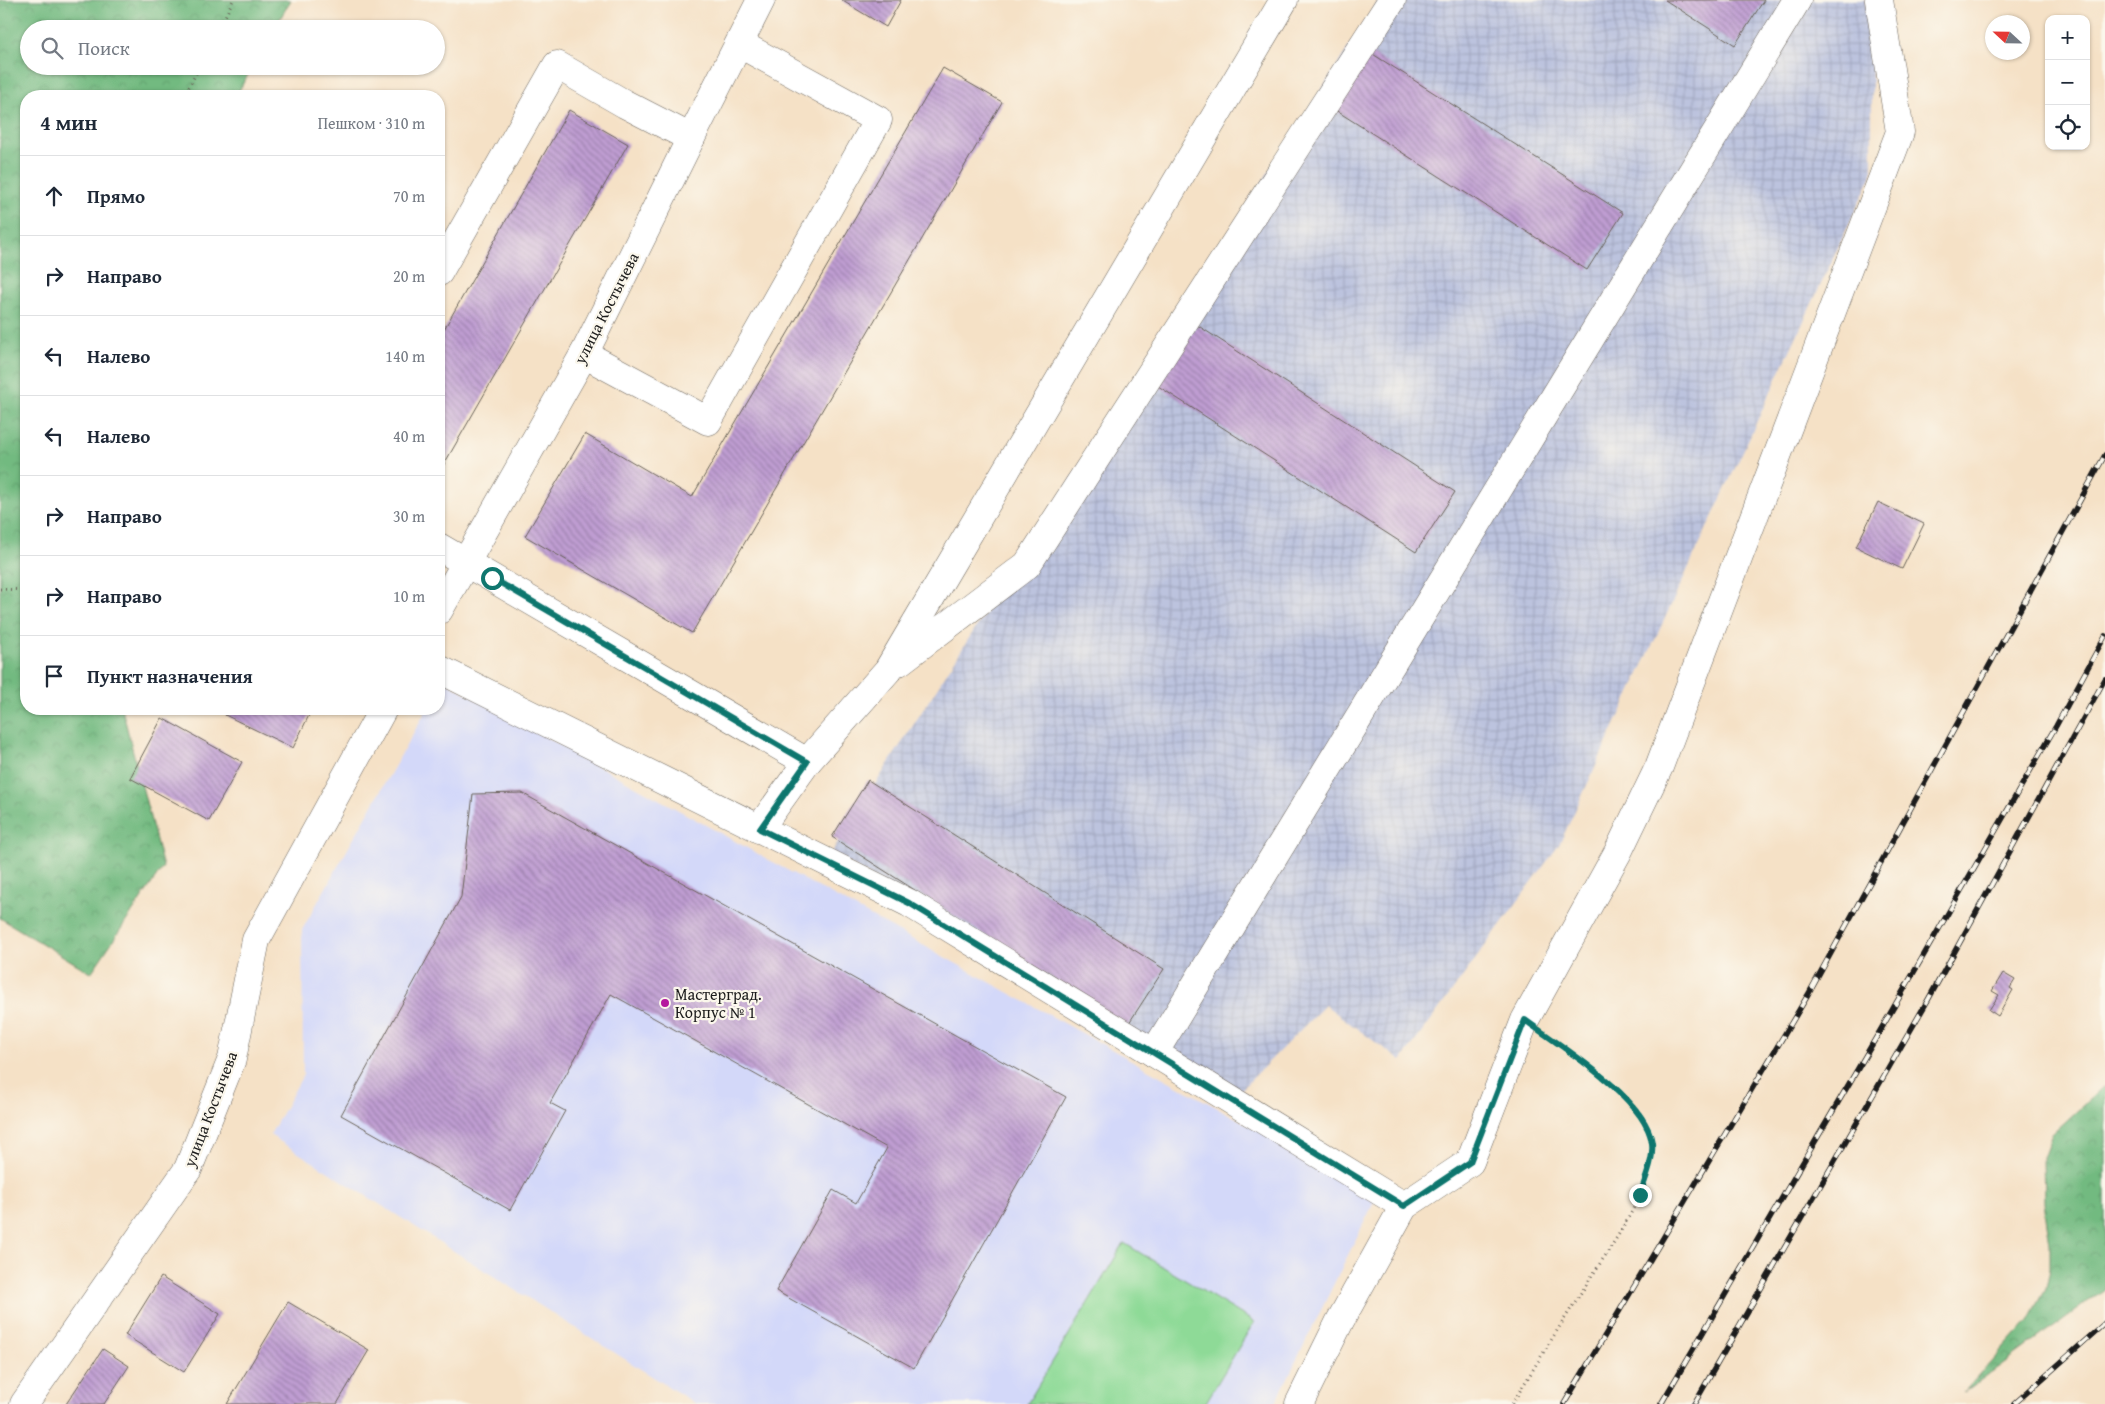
<!DOCTYPE html>
<html lang="ru">
<meta charset="utf-8">
<style>
body{margin:0;font-family:"Gentium Book Plus",serif;background:#f6f6f7;color:#1f2937}
.controls{position:absolute;right:15px;top:15px;display:grid;overflow:hidden;border-radius:10px;box-shadow:0 1px 4px #0004}
.controls button{width:45px;height:45px;display:grid;place-items:center;padding:0;border:0;border-bottom:1px solid #e0e1e3;background:#fff;color:#1f2937;font:25px sans-serif}
.compass{position:absolute;left:1985px;top:15px;width:45px;height:45px;border-radius:50%;background:#fff;box-shadow:0 1px 4px #0004;rotate:292deg}
.stop{position:absolute;width:15px;height:15px;margin:-11px;border:4px solid #0f766e;border-radius:50%;background:#fff}
.stop.end{background:#0f766e;border-color:#fff;box-shadow:0 1px 5px #0008}
.list{margin:0;padding:0;list-style:none}
h2{display:flex;justify-content:space-between;align-items:center;height:65px;margin:0;padding:0 20px;font-size:21px}
h2 small{font-size:16px;font-weight:400;color:#747a83}
.list li{display:grid;grid-template-columns:32px 1fr auto;gap:15px;align-items:center;box-sizing:border-box;height:80px;padding:0 20px;border-top:1px solid #e0e1e3}
.list b{display:block;font-size:19px;white-space:nowrap}
.list em{font-size:16px;font-style:normal;color:#747a83}
.icon{flex:none;width:28px;height:28px;fill:none;stroke:currentColor;stroke-width:2;stroke-linecap:round;stroke-linejoin:round}
.map{position:relative;flex:none;width:2105px;height:1404px;overflow:hidden}
.search{position:absolute;background:#fff;box-shadow:0 1px 4px #0004;left:20px;top:20px;width:425px;height:55px;display:flex;align-items:center;gap:12px;box-sizing:border-box;padding:0 18px;border-radius:28px;color:#747a83;font-size:19px}
.panel{position:absolute;background:#fff;box-shadow:0 1px 4px #0004;left:20px;top:90px;width:425px;height:625px;border-radius:20px}
.map>svg:first-child{display:block}
.built{fill:#d3d8f9}
.industrial{fill:url(#industrial-grid)}
.forest{fill:url(#forest-crowns);stroke:#476b4e}
.garden{fill:#8eda97;stroke:#557b5a}
.building{fill:url(#building-back-hatch)}
.lines{fill:none;stroke-linecap:round;stroke-linejoin:round}
.minor-casing{stroke:#686158;stroke-width:29}
.path{stroke:#686158;stroke-width:3;stroke-dasharray:1 4;stroke-linecap:butt}
.minor{stroke:#fff;stroke-width:28}
.rail-casing{stroke:#1c1c1c;stroke-width:5.5}
.rail{stroke:#fbf7ec;stroke-width:4;stroke-dasharray:11;stroke-linecap:butt}
.route{stroke:#0f766e;stroke-width:6}
.poi-dot{fill:#b5179e;stroke:#fbf7ec;stroke-width:2}
.labels{text-anchor:middle;stroke-width:4.5;stroke-linejoin:round;paint-order:stroke}
.street-label{font-size:16px;fill:#1c1c1c;stroke:#fbf7ec}
.poi-label{font-size:16px;fill:#1c1c1c;stroke:#fbf7ec;text-anchor:start}
</style>
<div class="map">
<svg width="2105" height="1404" viewBox="0 0 2105 1404">
<defs>
<pattern id="industrial-grid" width="8" height="8" patternUnits="userSpaceOnUse" patternTransform="scale(1.25)"><rect width="8" height="8" fill="#bcc3de"/><path d="M0 4h8M4 0v8" fill="none" stroke="#a1a7be"/></pattern>
<pattern id="forest-crowns" width="20" height="18" patternUnits="userSpaceOnUse" patternTransform="scale(1.25)"><rect width="20" height="18" fill="#72ba80"/><path d="M2 6a3 3 0 1 1 6 0M12 15a3 3 0 1 1 6 0" fill="none" stroke="#629f6e"/></pattern>
<pattern id="building-back-hatch" width="6" height="6" patternUnits="userSpaceOnUse" patternTransform="scale(1.25)"><rect width="6" height="6" fill="#bf9dd2"/><path d="M-1 5l2 2M0 0l6 6M5-1l2 2" fill="none" stroke="#9a7faa"/></pattern>
</defs>
<rect width="100%" height="100%" fill="#fbf7ec"/>
<filter id="ink" filterUnits="userSpaceOnUse"><feTurbulence type="fractalNoise" baseFrequency=".02" numOctaves="2"/><feDisplacementMap in="SourceGraphic" scale="10" xChannelSelector="R" yChannelSelector="G"/><feConvolveMatrix kernelMatrix="1 2 1 2 8 2 1 2 1" color-interpolation-filters="sRGB"/></filter>
<filter id="wash" filterUnits="userSpaceOnUse"><feTurbulence type="fractalNoise" baseFrequency=".0096" numOctaves="4" result="noise"/><feDisplacementMap in="SourceGraphic" scale="20" xChannelSelector="R" yChannelSelector="G"/><feGaussianBlur stdDeviation="1.12" result="paint"/><feColorMatrix in="noise" values="0 0 0 0 0 0 0 0 0 0 0 0 0 0 0 0 0 1.4 0 .05"/><feComposite in="paint" operator="in"/></filter>
<g filter="url(#wash)">
<rect width="100%" height="100%" fill="#f5e1c6"/>
<path class="built" d="M443,680L1377,1196L1275,1404H696L270,1135L303,1075L302,930L427,709H439V688Z"/>
<path class="industrial" d="M1379,0H1865L1872,23V175L1559,845L1401,1061L1325,1005L1237,1094L831,853Z"/>
<g class="forest">
<path d="M0,0H291L274,29H29V66H253L236,96H26V709H122L163,867L91,973L0,918Z"/>
<path d="M2105,1085V1289L1963,1393L2029,1320L2046,1289L2050,1269V1244L2044,1203L2043,1158L2052,1134Z"/>
</g>
<path class="garden" d="M1124,1243L1254,1322L1205,1404H1027Z"/>
<g id="blocks">
<g class="building">
<path d="M841,0H901L886,27Z"/>
<path d="M1665,0H1764L1735,45Z"/>
<path d="M1368,51L1623,213L1587,270L1332,108Z"/>
<path d="M943,68L1002,102L692,633L525,536L585,434L692,497Z"/>
<path d="M569,110L628,144L439,473V338Z"/>
<path d="M1197,325L1455,492L1416,552L1158,386Z"/>
<path d="M1878,502L1924,524L1902,569L1856,547Z"/>
<path d="M229,709H312L293,748L225,715Z"/>
<path d="M162,718L242,762L209,821L130,778Z"/>
<path d="M868,780L1164,969L1127,1026L832,837Z"/>
<path d="M522,793L1066,1097L914,1368L776,1291L833,1190L856,1203L887,1148L611,994L550,1103L565,1111L510,1210L341,1115L461,897L473,794Z"/>
<path d="M2003,973L2015,980L2010,988L2013,990L1998,1016L1989,1010L1999,995L1992,991Z"/>
<path d="M161,1277L220,1314L184,1372L125,1335Z"/>
<path d="M288,1302L369,1350L337,1404H227Z"/>
<path d="M103,1349L129,1366L104,1404H66Z"/>
</g>
</g>
</g>
<g filter="url(#ink)">
<use href="#blocks" fill-opacity="0" stroke="#686158" stroke-width="1"/>
<g class="lines">
<g class="minor-casing">
<g id="minor">
<path d="M439,272L557,65L625,104L691,138"/>
<path d="M584,354L708,421L878,120L740,44"/>
<path d="M439,547L807,762L888,670L1284,0"/>
<path d="M439,610L584,354L691,138L761,0"/>
<path d="M899,662L1027,565L1392,0"/>
<path d="M439,669L909,903L1404,1206"/>
<path d="M759,829L807,762"/>
<path d="M1154,1053L1797,0"/>
<path d="M24,1404L188,1169L232,1059L256,940L383,709"/>
<path d="M1299,1404L1340,1321L1404,1206L1470,1162L1525,1020L1618,852L1659,767L1900,132L1879,0"/>
</g>
</g>
<g class="path">
<path d="M219,29L233,0"/>
<path d="M184,96L200,66"/>
<path d="M0,589L26,590"/>
<path d="M1512,1404C1537,1363 1562,1322 1588,1282C1611,1246 1638,1210 1649,1169C1653,1154 1652,1139 1646,1125C1634,1095 1577,1059 1551,1039"/>
</g>
<use href="#minor" class="minor"/>
<g class="rail-casing">
<g id="rail">
<path d="M1564,1404L1808,995L2105,455"/>
<path d="M1661,1404L1880,1031L2056,726L2105,636"/>
<path d="M1694,1404L1928,1000L2105,679"/>
<path d="M2014,1404L2105,1323"/>
</g>
</g>
<use href="#rail" class="rail"/>
</g>
</g>
<g class="lines" filter="url(#ink)">
<path class="route" d="M492,578L807,762L760,829L909,903L1404,1206L1470,1162L1525,1020C1560,1046 1646,1098 1652,1143C1654,1160 1645,1179 1640,1195"/>
</g>
<circle class="poi-dot" cx="665" cy="1003" r="5"/>
<g class="labels">
<g class="street-label">
<text transform="translate(606 308) rotate(-63)" y="6">улица Костычева</text>
<text transform="translate(210 1109) rotate(-69)" y="6">улица Костычева</text>
</g>
<g class="poi-label">
<text x="675" y="1000">Мастерград.<tspan x="675" dy="18">Корпус № 1</tspan></text>
</g>
</g>
</svg>
<div class="controls">
<button>+</button>
<button>−</button>
<button><svg class="icon" aria-label="locate" viewBox="0 0 24 24"><circle cx="12" cy="12" r="6"/><path d="M12 2v4M12 18v4M2 12h4M18 12h4"/></svg></button>
</div>
<svg class="compass" viewBox="-18 -18 36 36"><path d="M0-13l5 13h-10z" fill="#e53935"/><path d="M0 13l5-13h-10z" fill="#747a83"/></svg>
<div class="stop" style="left:492px;top:578px"></div>
<div class="stop end" style="left:1640px;top:1195px"></div>
<div class="search"><svg class="icon" aria-label="search" viewBox="0 0 24 24"><circle cx="10" cy="10" r="6"/><path d="M15 15l6 6"/></svg>Поиск</div>
<section class="panel">
<h2>4 мин<small>Пешком · 310 m</small></h2>
<ul class="list">
<li><svg class="icon" aria-label="ahead" viewBox="0 0 24 24"><path d="M12 20V5M6 11l6-6 6 6"/></svg><div><b>Прямо</b></div><em>70 m</em></li>
<li><svg class="icon" aria-label="right" viewBox="0 0 24 24"><path d="M7 20v-9h11M14 6l5 5-5 5"/></svg><div><b>Направо</b></div><em>20 m</em></li>
<li><svg class="icon" aria-label="left" viewBox="0 0 24 24"><path d="M17 20v-9H6M10 6l-5 5 5 5"/></svg><div><b>Налево</b></div><em>140 m</em></li>
<li><svg class="icon" aria-label="left" viewBox="0 0 24 24"><path d="M17 20v-9H6M10 6l-5 5 5 5"/></svg><div><b>Налево</b></div><em>40 m</em></li>
<li><svg class="icon" aria-label="right" viewBox="0 0 24 24"><path d="M7 20v-9h11M14 6l5 5-5 5"/></svg><div><b>Направо</b></div><em>30 m</em></li>
<li><svg class="icon" aria-label="right" viewBox="0 0 24 24"><path d="M7 20v-9h11M14 6l5 5-5 5"/></svg><div><b>Направо</b></div><em>10 m</em></li>
<li><svg class="icon" aria-label="arrive" viewBox="0 0 24 24"><path d="M6 21V4h12l-3 4 3 4H6"/></svg><div><b>Пункт назначения</b></div></li>
</ul>
</section>
</div>
